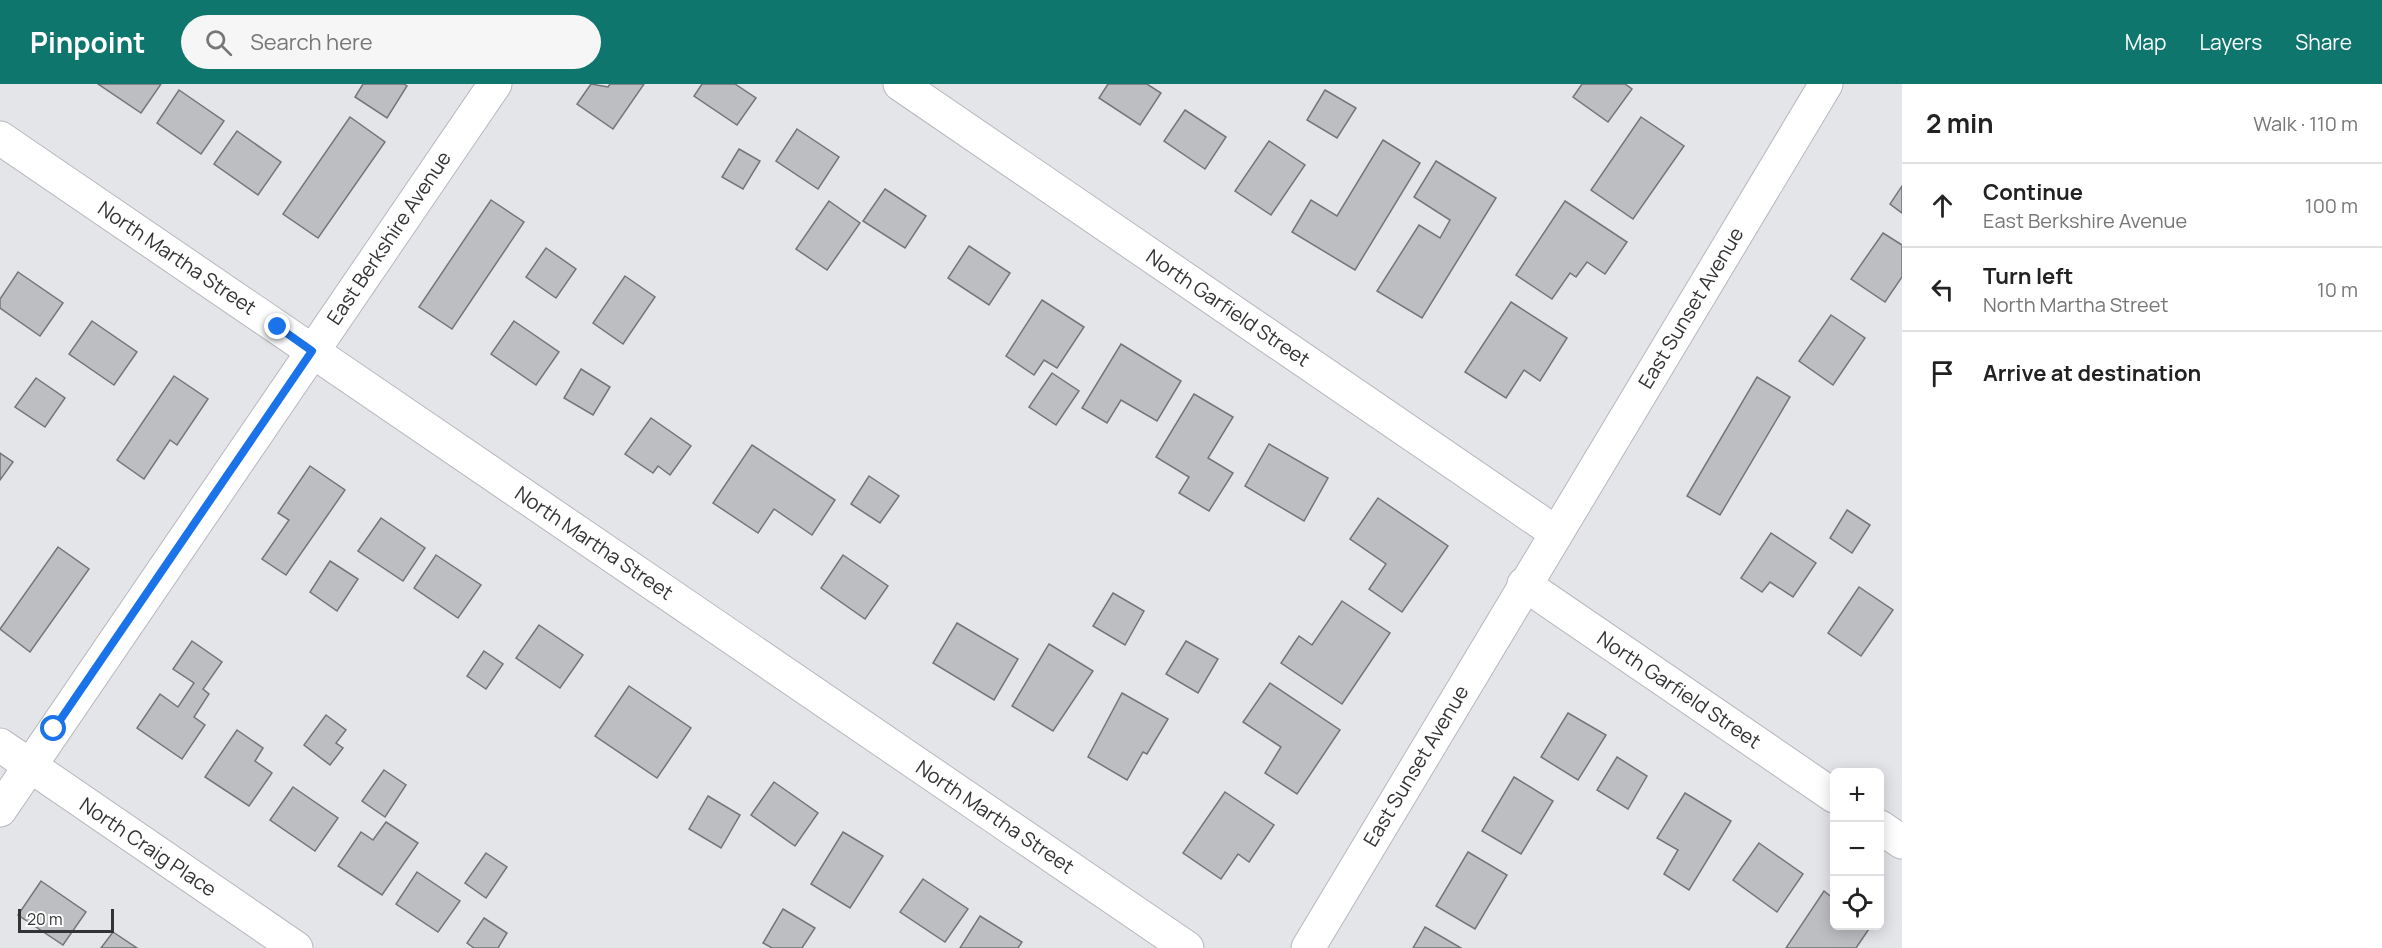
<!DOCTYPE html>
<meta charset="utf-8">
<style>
body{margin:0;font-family:Manrope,sans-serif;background:#f6f6f6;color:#222}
.controls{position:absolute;right:18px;bottom:18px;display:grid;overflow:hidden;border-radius:9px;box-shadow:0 3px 15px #0003}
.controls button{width:54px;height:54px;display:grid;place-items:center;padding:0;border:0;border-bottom:2px solid #e0e0e0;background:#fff;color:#222;font:30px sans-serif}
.scale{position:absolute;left:18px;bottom:15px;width:96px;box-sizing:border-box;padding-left:6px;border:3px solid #323334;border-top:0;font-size:16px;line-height:21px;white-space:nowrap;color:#323334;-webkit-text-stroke:4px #fff;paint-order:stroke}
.stop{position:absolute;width:18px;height:18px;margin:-14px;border:4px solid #1a73e8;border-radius:50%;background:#fff}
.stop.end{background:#1a73e8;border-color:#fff;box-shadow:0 2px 6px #0008}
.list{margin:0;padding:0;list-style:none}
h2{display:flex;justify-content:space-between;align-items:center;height:78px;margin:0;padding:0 24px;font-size:26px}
h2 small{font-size:20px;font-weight:400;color:#767676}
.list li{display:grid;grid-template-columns:39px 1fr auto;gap:18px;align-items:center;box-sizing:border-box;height:84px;padding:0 24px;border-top:2px solid #e0e0e0}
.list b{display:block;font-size:22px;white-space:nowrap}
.list p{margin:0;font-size:20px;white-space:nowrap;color:#767676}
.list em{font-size:20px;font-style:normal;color:#767676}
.icon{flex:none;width:33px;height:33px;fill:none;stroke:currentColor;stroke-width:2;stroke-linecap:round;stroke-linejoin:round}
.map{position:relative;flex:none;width:1902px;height:864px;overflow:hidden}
header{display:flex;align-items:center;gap:36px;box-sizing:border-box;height:84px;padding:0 30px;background:#0f766e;color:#fff}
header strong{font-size:28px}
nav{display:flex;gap:33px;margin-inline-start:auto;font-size:21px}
.search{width:420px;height:54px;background:#f6f6f6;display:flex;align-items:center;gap:15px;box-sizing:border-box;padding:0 21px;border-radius:33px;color:#767676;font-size:22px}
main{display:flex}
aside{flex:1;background:#fff}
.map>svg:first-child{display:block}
.building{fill:#bcbec2;stroke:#747579;stroke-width:1.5}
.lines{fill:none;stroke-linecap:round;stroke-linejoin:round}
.minor-casing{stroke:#b7b8bd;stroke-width:35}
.minor{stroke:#fff;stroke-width:33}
.route{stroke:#1a73e8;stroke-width:8}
.labels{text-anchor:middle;stroke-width:4.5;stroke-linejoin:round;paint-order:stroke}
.street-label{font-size:20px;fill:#323334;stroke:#fff}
</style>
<header>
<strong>Pinpoint</strong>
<div class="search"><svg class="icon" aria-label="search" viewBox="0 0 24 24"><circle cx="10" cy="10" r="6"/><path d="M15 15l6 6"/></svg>Search here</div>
<nav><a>Map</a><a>Layers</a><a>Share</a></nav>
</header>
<main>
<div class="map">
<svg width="1902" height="864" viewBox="0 0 1902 864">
<rect width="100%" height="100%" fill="#e3e5e9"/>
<g class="building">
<path d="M98,0H161L141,29Z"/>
<path d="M363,0H404L407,2L387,34L355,13Z"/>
<path d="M591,0L608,3L610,0H644L613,45L577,20Z"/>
<path d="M702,0H735L756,14L737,41L694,12Z"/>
<path d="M1108,0H1147L1161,9L1140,41L1099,14Z"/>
<path d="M1582,0H1625L1632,5L1608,38L1573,13Z"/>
<path d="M179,6L224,37L201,70L157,39Z"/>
<path d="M1325,6L1356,24L1337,54L1307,36Z"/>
<path d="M1185,26L1226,53L1205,85L1164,57Z"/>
<path d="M350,33L385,58L318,154L283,130Z"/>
<path d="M1641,33L1684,62L1633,135L1591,106Z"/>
<path d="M797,45L839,73L818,105L776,77Z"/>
<path d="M237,47L281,78L258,111L214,80Z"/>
<path d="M1383,56L1420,79L1355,186L1292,148L1311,116L1337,132Z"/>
<path d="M1269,57L1305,81L1271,131L1235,107Z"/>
<path d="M739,65L760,77L743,105L722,93Z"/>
<path d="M1436,77L1496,114L1422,234L1377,207L1419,141L1440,154L1450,136L1414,113Z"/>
<path d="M1902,102V129L1890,120Z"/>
<path d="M885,105L926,132L905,164L863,137Z"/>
<path d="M491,116L524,138L452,245L419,223Z"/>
<path d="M829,117L860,139L827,186L796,165Z"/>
<path d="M1565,117L1627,158L1605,190L1587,178L1576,193L1570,189L1552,215L1516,191Z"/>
<path d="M1883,149L1902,161V193L1885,218L1851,195Z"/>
<path d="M969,162L1010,189L989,221L948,194Z"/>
<path d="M546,164L576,185L556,214L526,193Z"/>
<path d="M18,188L63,219L40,252L0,224V215Z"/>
<path d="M625,192L655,213L623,260L593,239Z"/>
<path d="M1042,216L1084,243L1057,284L1044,276L1034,291L1006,272Z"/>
<path d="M1511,218L1567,254L1540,297L1524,286L1506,314L1465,288Z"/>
<path d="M1831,231L1865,254L1833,301L1799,277Z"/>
<path d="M92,237L137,268L114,301L69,270Z"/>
<path d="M514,237L559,268L536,301L491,270Z"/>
<path d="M1121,260L1181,297L1157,337L1121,316L1107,339L1082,324Z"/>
<path d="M581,285L610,303L593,331L564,314Z"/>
<path d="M1052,289L1079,307L1056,341L1029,323Z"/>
<path d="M174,292L208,315L177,361L170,356L144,395L117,376Z"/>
<path d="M1757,293L1790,313L1720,431L1687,412Z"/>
<path d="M36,294L65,314L45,343L15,323Z"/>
<path d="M1194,310L1233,333L1208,374L1233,389L1209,427L1179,409L1189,393L1156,373Z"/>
<path d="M651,334L691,362L670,391L658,382L653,389L625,370Z"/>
<path d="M1269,360L1328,394L1304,437L1245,402Z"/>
<path d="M752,361L835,416L812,451L774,425L758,449L713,419Z"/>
<path d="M0,369L13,378L0,396Z"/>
<path d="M310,382L345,406L286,491L262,475L289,436L278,429Z"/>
<path d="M869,392L899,412L880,439L851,420Z"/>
<path d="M1378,414L1448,462L1402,528L1369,505L1386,480L1350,455Z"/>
<path d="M1847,426L1870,441L1852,469L1830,454Z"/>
<path d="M381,434L425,464L403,497L358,467Z"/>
<path d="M1771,449L1816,479L1793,513L1770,498L1762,508L1741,494Z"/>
<path d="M58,463L89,485L30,568L0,545Z"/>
<path d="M436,471L481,501L458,534L414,504Z"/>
<path d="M843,471L888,502L865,535L821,504Z"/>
<path d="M330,477L358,495L337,527L310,508Z"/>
<path d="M1859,503L1893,526L1861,572L1828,549Z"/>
<path d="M1113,509L1144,527L1125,561L1093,542Z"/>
<path d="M1342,517L1390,549L1342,620L1281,579L1299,552L1312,561Z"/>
<path d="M957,539L1018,575L994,616L933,579Z"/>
<path d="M539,541L583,571L560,604L516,574Z"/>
<path d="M192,557L222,578L203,605L209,610L194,633L205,641L182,675L137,644L160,610L178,623L194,599L173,585Z"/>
<path d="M1186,557L1218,575L1198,609L1166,590Z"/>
<path d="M1049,560L1093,587L1053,647L1012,622Z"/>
<path d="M484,567L503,580L486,605L467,592Z"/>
<path d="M1270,599L1340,646L1297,710L1265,689L1281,663L1243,638Z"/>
<path d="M629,602L691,644L657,694L595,652Z"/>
<path d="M1122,609L1168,635L1147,670L1143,668L1127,696L1088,673Z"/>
<path d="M1568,629L1606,651L1578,696L1541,673Z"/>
<path d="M326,631L346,646L336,659L343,664L330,681L304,661Z"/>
<path d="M237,646L263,664L255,677L272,689L249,722L205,693Z"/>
<path d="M1617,673L1647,692L1628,725L1597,706Z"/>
<path d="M384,686L406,701L385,733L362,717Z"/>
<path d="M1514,693L1553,717L1521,770L1482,747Z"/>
<path d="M774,698L818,729L795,762L751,731Z"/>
<path d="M293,703L338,734L315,767L270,736Z"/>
<path d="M1225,708L1274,741L1249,778L1238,770L1221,795L1183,769Z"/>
<path d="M1685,709L1731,737L1689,806L1664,790L1678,766L1657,754Z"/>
<path d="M708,712L740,731L721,764L689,745Z"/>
<path d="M386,738L418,759L382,811L338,782L361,748L373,756Z"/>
<path d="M843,748L883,772L850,824L811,800Z"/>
<path d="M1759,759L1803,790L1777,828L1733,796Z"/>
<path d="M1468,768L1507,791L1475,845L1436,822Z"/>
<path d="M486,769L507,783L486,814L465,799Z"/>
<path d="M417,788L460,817L438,848L396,820Z"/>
<path d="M923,795L968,825L945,858L900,828Z"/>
<path d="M41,797L86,828L63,861L18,831Z"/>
<path d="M1824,807L1834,815V842H1871L1856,864H1786Z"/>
<path d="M783,825L815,844L802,864H772L763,859Z"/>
<path d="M980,832L1022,858L1018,864H960Z"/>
<path d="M484,834L507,849L498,864H474L467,859Z"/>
<path d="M1425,843L1461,864H1413Z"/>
<path d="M113,848L137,864H101Z"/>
</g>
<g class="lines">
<g class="minor-casing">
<g id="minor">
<path d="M900,0L1555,448"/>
<path d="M0,54L1187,864"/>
<path d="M1524,500L1834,712"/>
<path d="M0,661L296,864"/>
<path d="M0,726L495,0"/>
<path d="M1880,743L1902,758"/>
<path d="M1308,864L1826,0"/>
</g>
</g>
<use href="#minor" class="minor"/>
</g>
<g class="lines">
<path class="route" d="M54,645L312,267L278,243"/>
</g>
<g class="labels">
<g class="street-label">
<text transform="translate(389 154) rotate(-56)" y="7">East Berkshire Avenue</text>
<text transform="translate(177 174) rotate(34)" y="7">North Martha Street</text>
<text transform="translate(1228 224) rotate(34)" y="7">North Garfield Street</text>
<text transform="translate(1691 224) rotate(-59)" y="7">East Sunset Avenue</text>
<text transform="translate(594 459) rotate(34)" y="7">North Martha Street</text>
<text transform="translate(1679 606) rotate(34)" y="7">North Garfield Street</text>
<text transform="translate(1416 682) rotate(-59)" y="7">East Sunset Avenue</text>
<text transform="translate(995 733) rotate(34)" y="7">North Martha Street</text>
<text transform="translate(148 763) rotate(34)" y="7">North Craig Place</text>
</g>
</g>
</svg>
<div class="controls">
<button>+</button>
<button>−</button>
<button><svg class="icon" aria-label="locate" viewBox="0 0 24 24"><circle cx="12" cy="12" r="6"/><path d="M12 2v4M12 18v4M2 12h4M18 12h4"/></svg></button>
</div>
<div class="scale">20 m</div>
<div class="stop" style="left:54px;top:645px"></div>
<div class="stop end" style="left:278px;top:243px"></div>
</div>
<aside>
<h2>2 min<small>Walk · 110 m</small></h2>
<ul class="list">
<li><svg class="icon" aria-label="ahead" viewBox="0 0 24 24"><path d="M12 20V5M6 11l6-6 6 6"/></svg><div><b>Continue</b><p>East Berkshire Avenue</p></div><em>100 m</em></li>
<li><svg class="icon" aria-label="left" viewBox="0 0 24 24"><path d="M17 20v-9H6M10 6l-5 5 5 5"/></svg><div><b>Turn left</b><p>North Martha Street</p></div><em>10 m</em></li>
<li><svg class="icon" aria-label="arrive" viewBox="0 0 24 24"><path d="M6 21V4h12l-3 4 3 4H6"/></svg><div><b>Arrive at destination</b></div></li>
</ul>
</aside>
</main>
